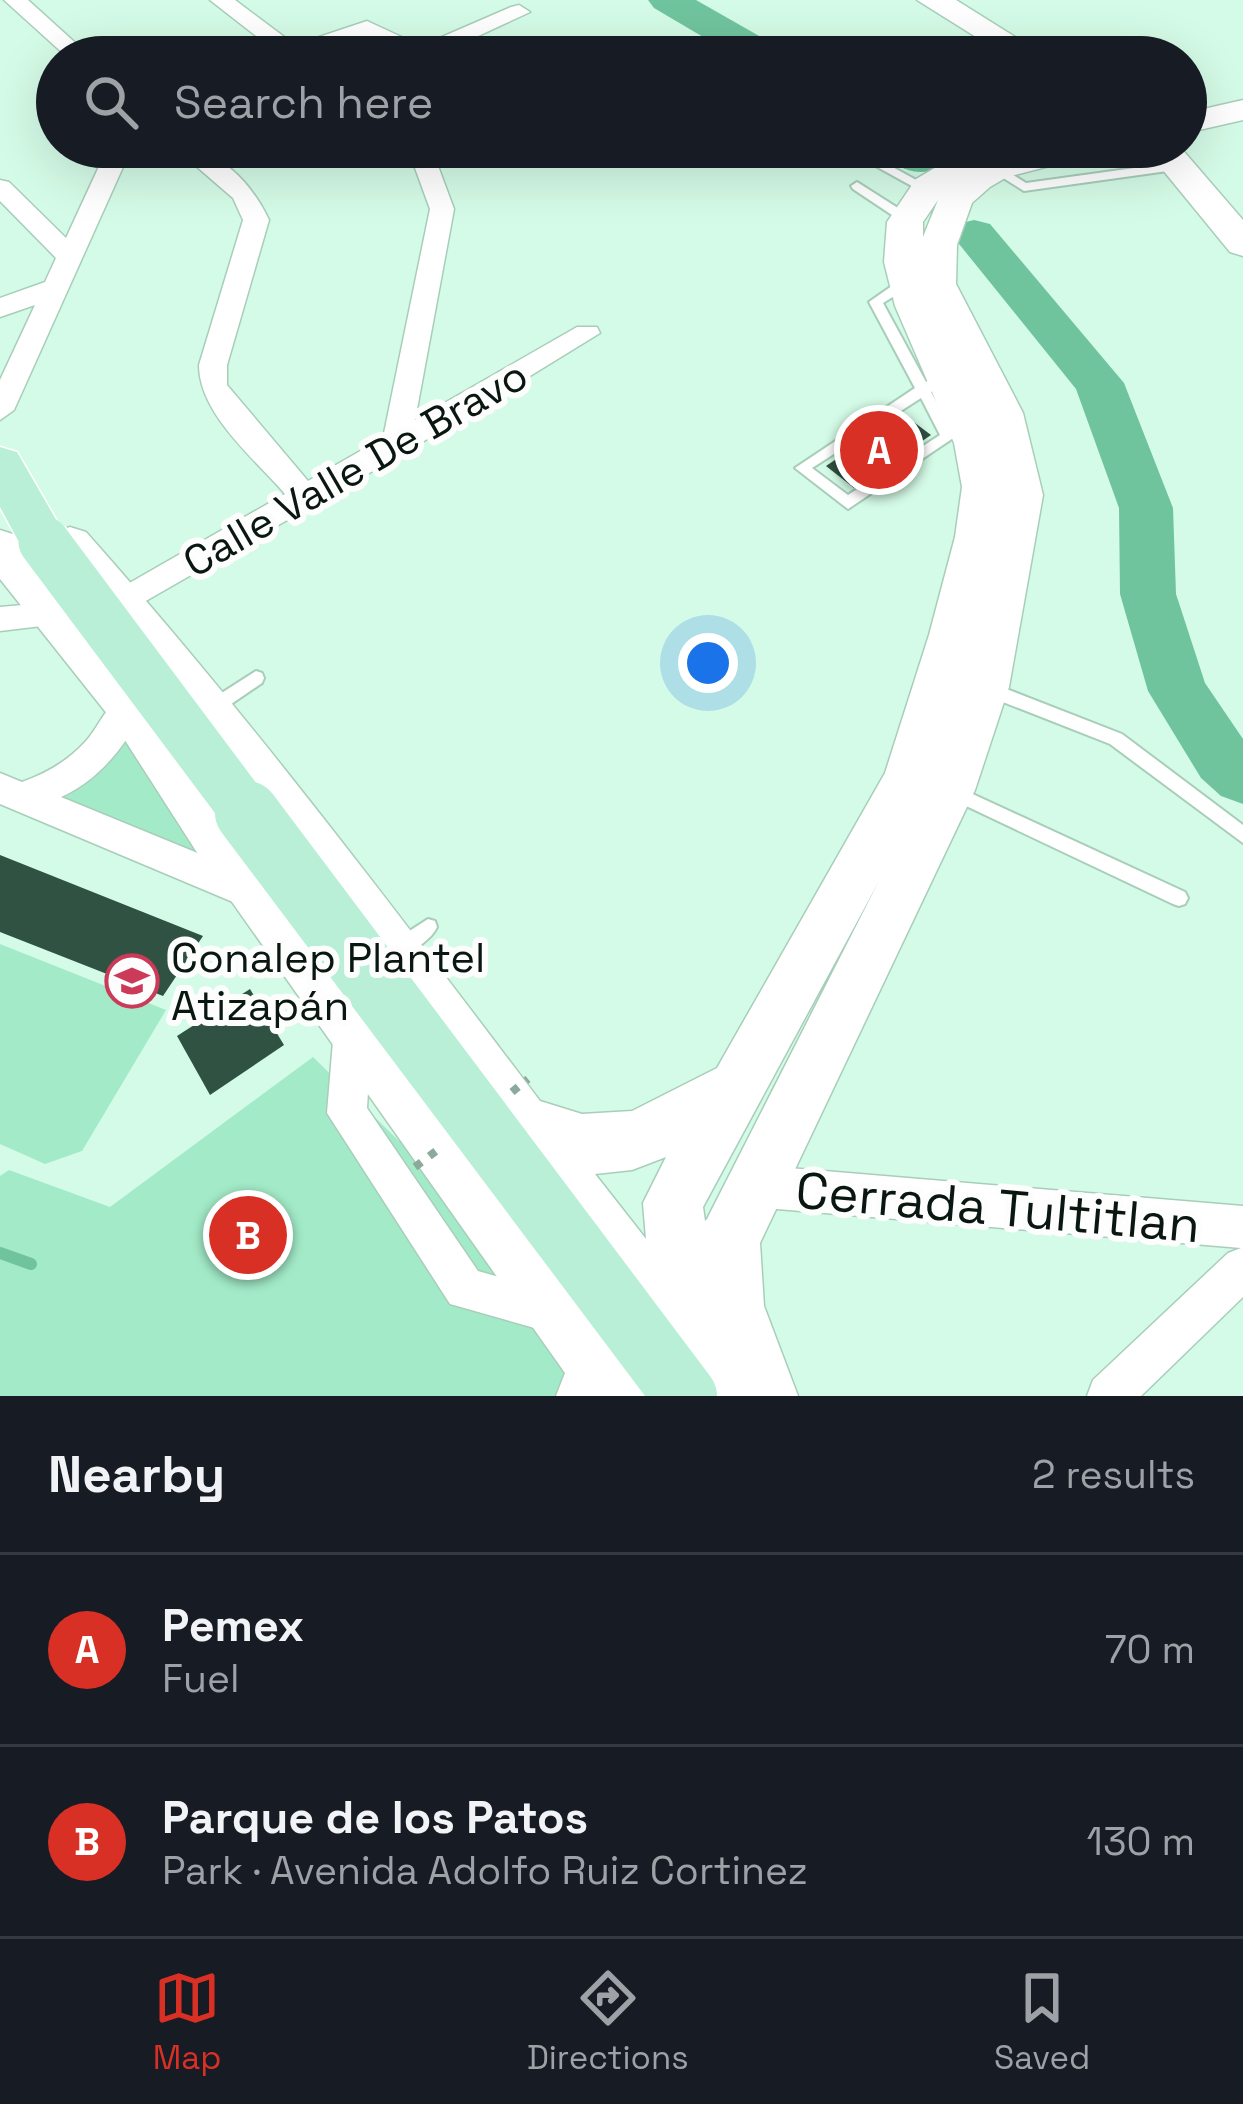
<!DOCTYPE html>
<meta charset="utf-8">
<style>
body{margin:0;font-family:"Space Grotesk",sans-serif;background:#242831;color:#f1f3f6}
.you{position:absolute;left:708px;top:663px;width:42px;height:42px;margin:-30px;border:9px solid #fff;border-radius:50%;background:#1a73e8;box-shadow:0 0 0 18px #1a73e833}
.badge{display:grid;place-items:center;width:78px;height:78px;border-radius:50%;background:#d93025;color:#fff;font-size:39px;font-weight:700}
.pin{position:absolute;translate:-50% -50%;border:6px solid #fff;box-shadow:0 3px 12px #0006}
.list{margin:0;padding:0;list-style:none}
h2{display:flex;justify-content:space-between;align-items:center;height:156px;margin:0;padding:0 48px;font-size:51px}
h2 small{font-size:39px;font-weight:400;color:#9ea1a6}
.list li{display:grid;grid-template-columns:78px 1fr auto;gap:36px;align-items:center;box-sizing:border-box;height:192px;padding:0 48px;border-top:3px solid #363941}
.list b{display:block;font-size:45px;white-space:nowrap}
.list p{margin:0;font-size:39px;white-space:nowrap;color:#9ea1a6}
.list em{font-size:39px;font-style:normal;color:#9ea1a6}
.icon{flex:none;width:66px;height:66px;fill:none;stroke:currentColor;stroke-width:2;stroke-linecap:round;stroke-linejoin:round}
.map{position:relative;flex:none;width:1243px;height:1396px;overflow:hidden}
.search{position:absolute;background:#171b24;box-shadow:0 12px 48px #0002;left:36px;right:36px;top:36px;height:132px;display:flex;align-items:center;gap:30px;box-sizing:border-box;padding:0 42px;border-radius:66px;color:#9ea1a6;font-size:45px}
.sheet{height:540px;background:#171b24}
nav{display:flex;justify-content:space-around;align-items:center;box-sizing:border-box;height:168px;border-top:3px solid #363941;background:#171b24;font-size:33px;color:#9ea1a6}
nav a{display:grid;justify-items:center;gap:6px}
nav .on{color:#d93025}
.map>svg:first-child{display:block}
.green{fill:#a3ebc8}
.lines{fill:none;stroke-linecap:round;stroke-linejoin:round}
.stream{stroke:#70c49d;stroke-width:12}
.river{fill:#70c49d;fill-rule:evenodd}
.building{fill:#305242}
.lane-casing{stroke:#a8ceba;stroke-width:4}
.street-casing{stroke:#a8ceba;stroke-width:3}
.secondary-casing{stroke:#a8ceba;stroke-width:3}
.primary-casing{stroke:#fff;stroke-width:3}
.lane{fill:#fff;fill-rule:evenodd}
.street{fill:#fff;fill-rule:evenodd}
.secondary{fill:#fff;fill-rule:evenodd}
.primary{fill:#b8efd6;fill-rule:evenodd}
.primary-bridge-far1-casing{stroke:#fff;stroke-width:54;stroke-linecap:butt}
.primary-bridge-casing{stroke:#fff;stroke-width:68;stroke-linecap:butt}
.path-bridge{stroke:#8caa9b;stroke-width:8;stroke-dasharray:8 10;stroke-linecap:butt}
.primary-bridge-far1{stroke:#b8efd6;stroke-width:51}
.primary-bridge{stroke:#b8efd6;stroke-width:64}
.labels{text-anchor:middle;stroke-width:12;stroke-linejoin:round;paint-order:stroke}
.street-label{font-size:42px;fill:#091710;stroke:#fdfdfd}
.poi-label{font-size:42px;fill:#091710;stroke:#fdfdfd;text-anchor:start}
.near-street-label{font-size:51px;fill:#091710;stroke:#fdfdfd}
</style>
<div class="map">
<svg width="1243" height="1396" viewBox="0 0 1243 1396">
<rect width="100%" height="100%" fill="#d4fbe7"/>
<g class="green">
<path d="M129,706L257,894L23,796L59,785Z"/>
<path d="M0,944L166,1010L82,1151L45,1164L0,1144Z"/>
<path d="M313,1057L524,1263L607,1379L588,1396H0V1176L9,1170L110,1207Z"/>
</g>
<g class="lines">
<path class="stream" d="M0,1253L31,1264"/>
<g class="river">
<path d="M648,0H696L780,48L786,57H737L654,8Z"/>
<path d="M882,147H929L941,161L935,170C910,176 896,168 882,147Z"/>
<path d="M974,220L990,224L1124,383L1173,508L1176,594L1205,683L1243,739V804L1221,796L1201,778L1148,691L1120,594L1119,508L1076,389L951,234L958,224Z"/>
</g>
</g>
<g class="building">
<path d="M903,414L931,435L854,488L826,466Z"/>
<path d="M0,855L203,936L163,996L0,932Z"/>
<path d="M250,989L284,1045L210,1095L177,1036Z"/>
</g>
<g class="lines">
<g class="lane-casing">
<g id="lane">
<path d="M841,147H856L929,187L923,191L919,190Z"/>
<path d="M1178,162L1184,166L1182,169L1024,191L989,169L991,166H999L1026,183Z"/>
<path d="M857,182L912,217V223H904L853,189L851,186Z"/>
<path d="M912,280L919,284L917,287L907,288L883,303L926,382L945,371L952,376L931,392L951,428L967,419L974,424L848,509L795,468L915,388L869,302L899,281ZM921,398L940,435L848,495L812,468Z"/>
<path d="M256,671L262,673L264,678L262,683L218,713H206L204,708L206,703Z"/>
<path d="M986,681L1122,734L1243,825V843L1110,744L980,693L978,688L980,683Z"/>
<path d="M951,784L1185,892L1188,898L1185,904L1179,906L1173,904L945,796L942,791L945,786Z"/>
<path d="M428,919L435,921L437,927C432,939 413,951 401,956L394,953L392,947L394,941Z"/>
</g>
</g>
<g class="street-casing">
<g id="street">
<path d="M4,0H28L91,57H67Z"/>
<path d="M210,0H235L295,45L367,21L421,46L511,7L519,5L530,12L433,57H409L366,36L308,57H283Z"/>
<path d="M108,147H132L14,410L0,420V380L35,305L0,317V298L45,282L56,258L0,201V180L9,182L66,238Z"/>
<path d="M174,147C218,147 251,182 269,220L227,365V385L308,481L383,438L430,209L415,168L396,147H421L438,166L454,209L415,420L577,327H597L600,333L406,452L123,614L112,611L107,602L112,593L285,494C255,459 199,414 199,365L243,220L233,198Z"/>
<path d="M56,602L67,605L72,614L67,623L0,631V607Z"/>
<path d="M129,692L141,696L146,706C126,745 101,779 61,797L266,881L271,893L266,905L253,909L240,905L0,804V773L22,782C47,773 68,761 86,741C100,725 109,699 129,692Z"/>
<path d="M353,1011L367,1016L372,1029L367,1108L478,1271L574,1298L581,1313L574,1328L559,1335L450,1304L327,1113L334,1029L339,1016Z"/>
<path d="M753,1165L1243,1206V1297L1141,1396H1087L1093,1380L1228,1253L1241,1248L753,1207L738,1201L732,1186L738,1171Z"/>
</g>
</g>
<g class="secondary-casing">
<g id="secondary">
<path d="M917,0H956L1047,57H1008Z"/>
<path d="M1243,100V120L1186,133V113Z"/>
<path d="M1041,147H1101L1096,154L1007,177L990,187L972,203L957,245L956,284L1023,413L1043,495L1009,687L975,790L760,1243L764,1306L798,1396H690L664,1362L647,1380L653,1396H556L565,1373L196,851L112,720L0,579V530L16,535L146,692L232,819L301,866L308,883L301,900L294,902L545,1240L562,1229L226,765L48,544L54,532L70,527L86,532C248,714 393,907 540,1101L582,1114L632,1111L717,1068L885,773L929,635L955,537L962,487L954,443L895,306L884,262L887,222L916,179L967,149H991L995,158ZM938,200L923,237V222ZM879,881L707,1219L705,1221L703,1207ZM666,1157L643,1203L646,1239L595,1174L632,1170ZM587,1297L617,1303L624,1312L610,1327Z"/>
<path d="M1144,147H1180L1243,220V256L1230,252Z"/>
</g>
</g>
<g class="primary-casing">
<path id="primary" d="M0,447L17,452L69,542L62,555L44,561L26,555L0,507Z"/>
</g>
<use href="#lane" class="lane"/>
<use href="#street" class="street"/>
<use href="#secondary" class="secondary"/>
<use href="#primary" class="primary"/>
<g class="primary-bridge-far1-casing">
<path id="primary-bridge-far1" d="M44,542L249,816"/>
</g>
<g class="primary-bridge-casing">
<path id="primary-bridge" d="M247,813L685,1396"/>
</g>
<g class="path-bridge">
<path d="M512,1092L528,1079"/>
<path d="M415,1167L440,1148"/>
</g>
<use href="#primary-bridge-far1" class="primary-bridge-far1"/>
<use href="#primary-bridge" class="primary-bridge"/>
</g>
<defs>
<g id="school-ring" transform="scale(2.7)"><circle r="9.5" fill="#fdfdfd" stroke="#cb3b59" stroke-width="1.5"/><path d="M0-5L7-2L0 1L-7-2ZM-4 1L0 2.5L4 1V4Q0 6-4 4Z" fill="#cb3b59"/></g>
</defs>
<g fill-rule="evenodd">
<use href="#school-ring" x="132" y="981"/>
</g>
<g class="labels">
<g class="street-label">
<text transform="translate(355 468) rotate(-30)" y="15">Calle Valle De Bravo</text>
</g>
<g class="poi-label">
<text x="171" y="972">Conalep Plantel<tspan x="171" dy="48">Atizapán</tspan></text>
</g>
<g class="near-street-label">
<text transform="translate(998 1207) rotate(5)" y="18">Cerrada Tultitlan</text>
</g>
</g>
</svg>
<div class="you"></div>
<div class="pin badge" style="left:879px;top:450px">A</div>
<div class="pin badge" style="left:248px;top:1235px">B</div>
<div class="search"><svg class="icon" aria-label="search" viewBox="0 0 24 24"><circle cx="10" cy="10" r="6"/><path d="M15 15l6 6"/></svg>Search here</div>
</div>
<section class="sheet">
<h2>Nearby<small>2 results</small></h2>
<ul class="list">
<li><span class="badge">A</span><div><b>Pemex</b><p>Fuel</p></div><em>70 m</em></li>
<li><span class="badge">B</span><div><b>Parque de los Patos</b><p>Park · Avenida Adolfo Ruiz Cortinez</p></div><em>130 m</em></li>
</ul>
</section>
<nav>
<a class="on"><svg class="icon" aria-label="map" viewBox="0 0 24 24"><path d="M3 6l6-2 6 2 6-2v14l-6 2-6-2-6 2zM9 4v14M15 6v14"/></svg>Map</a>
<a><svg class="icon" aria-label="directions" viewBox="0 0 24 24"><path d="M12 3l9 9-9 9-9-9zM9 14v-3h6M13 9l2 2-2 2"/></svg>Directions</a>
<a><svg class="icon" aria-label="saved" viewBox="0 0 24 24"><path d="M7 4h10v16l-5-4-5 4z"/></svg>Saved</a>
</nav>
